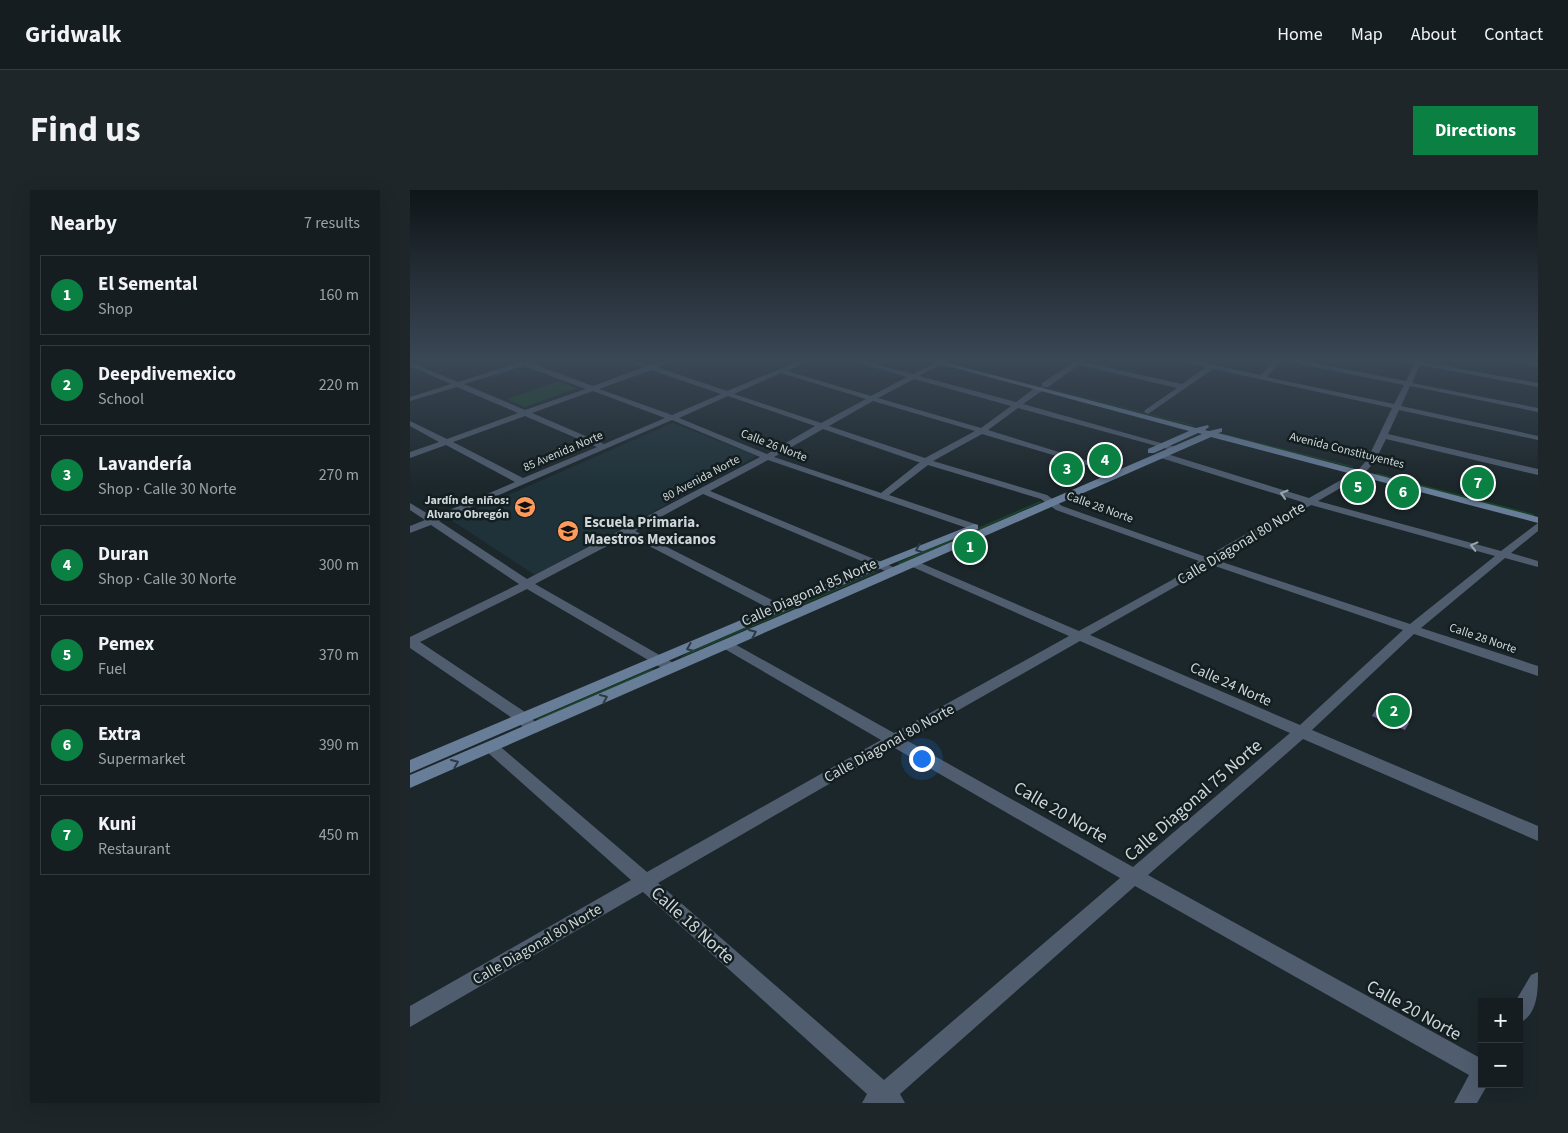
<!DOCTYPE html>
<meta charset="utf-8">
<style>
body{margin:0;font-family:"Source Sans 3",sans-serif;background:#1e2629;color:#f1f3f6}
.controls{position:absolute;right:15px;bottom:15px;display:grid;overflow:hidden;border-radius:0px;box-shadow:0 5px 20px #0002}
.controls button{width:45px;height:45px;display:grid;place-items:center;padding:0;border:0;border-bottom:1px solid #343b3e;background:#151d20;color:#f1f3f6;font:25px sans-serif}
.you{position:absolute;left:511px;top:568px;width:18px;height:18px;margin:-12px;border:4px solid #fff;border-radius:50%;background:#1a73e8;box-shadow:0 0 0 8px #1a73e833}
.badge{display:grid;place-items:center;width:32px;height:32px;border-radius:50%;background:#0b8043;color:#fff;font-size:16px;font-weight:700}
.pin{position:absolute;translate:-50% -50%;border:2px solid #fff;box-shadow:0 1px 5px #0006}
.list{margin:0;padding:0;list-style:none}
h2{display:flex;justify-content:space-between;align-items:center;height:65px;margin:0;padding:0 20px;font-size:21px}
h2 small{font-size:16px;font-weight:400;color:#9da2a5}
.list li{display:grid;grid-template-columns:32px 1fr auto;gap:15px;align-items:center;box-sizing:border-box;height:80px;margin:0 10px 10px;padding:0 10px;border:1px solid #343b3e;border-radius:0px}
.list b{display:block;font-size:19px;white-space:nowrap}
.list p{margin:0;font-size:16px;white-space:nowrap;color:#9da2a5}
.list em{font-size:16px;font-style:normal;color:#9da2a5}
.map{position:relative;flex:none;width:1128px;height:913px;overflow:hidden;border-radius:0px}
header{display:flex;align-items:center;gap:30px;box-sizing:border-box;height:70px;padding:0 25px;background:#151d20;border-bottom:1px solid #343b3e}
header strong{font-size:24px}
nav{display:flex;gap:28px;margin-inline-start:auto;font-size:18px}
.intro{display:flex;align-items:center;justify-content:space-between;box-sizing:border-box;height:120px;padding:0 30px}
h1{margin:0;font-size:35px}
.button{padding:12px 22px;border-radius:0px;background:#0b8043;color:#fff;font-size:18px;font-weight:700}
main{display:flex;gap:30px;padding:0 30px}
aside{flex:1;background:#151d20;border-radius:0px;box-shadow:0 5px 20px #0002}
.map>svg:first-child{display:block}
.built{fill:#203239}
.green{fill:#1a442a}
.water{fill:#66608f}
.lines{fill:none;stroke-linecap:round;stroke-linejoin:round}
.street{fill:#505d6f;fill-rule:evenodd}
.secondary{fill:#687d98;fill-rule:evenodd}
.oneway{stroke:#9ca6af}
.oneway2{stroke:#2d3a45}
.labels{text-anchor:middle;stroke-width:5;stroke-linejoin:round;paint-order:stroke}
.far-street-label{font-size:12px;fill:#cfd6d9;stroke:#131e21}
.far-poi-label{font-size:12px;font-weight:bold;fill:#cfd6d9;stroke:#131e21;text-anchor:end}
.poi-label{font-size:15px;font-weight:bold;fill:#cfd6d9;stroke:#131e21;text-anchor:start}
.street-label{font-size:15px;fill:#cfd6d9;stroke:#131e21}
.near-street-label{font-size:18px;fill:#cfd6d9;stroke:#131e21}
</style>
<header>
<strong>Gridwalk</strong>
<nav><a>Home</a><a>Map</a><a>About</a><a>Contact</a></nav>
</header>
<div class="intro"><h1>Find us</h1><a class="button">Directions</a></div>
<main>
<aside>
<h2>Nearby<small>7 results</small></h2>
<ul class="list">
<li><span class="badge">1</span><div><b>El Semental</b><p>Shop</p></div><em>160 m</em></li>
<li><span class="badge">2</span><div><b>Deepdivemexico</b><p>School</p></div><em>220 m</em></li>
<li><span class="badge">3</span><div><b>Lavandería</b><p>Shop · Calle 30 Norte</p></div><em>270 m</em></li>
<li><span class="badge">4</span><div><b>Duran</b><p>Shop · Calle 30 Norte</p></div><em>300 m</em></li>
<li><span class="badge">5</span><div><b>Pemex</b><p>Fuel</p></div><em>370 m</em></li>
<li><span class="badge">6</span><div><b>Extra</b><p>Supermarket</p></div><em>390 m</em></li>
<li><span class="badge">7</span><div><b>Kuni</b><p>Restaurant</p></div><em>450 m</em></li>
</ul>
</aside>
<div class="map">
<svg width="1128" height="913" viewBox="0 0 1128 913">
<rect width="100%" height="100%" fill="#1c272b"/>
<path class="built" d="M263,233L347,266L125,385L41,330Z"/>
<g class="green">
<path d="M149,191L167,198L115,217L97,209Z"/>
<path d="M637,198L783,235V236L638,199Z"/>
<path d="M814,244L942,276L945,278L815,246Z"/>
<path d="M967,283L1124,324L1123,327L965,285Z"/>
<path d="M630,311L632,312L490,374L487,373Z"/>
<path d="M465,382H468L270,468L277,463Z"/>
<path d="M241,479L245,480L129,530L126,529Z"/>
</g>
<path class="water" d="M966,519L999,533L995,540L962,526Z"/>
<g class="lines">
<g class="street">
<path d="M99,169L114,171L131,169L121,173L183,196L234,177L213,169C223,169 231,175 240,175C248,175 258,169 267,169L247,177L317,201L394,169H402L377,181L461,206L497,187L435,169H445L503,184L533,169H541L509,186L606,212L626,197H632V201L613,214L772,259L765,261L608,218L578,240L704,279L703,281H697L572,244L523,271L637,305L652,316L796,367L892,312L748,267V263H754L899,308L947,281L957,270L982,218L803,179L738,224L734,222L735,220L767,198L669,175L638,197H632V193L663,173L649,169L667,171L671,169L674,172L772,194L796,177L764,169H776L851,185L865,169H884L996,191L1004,174L984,169L1006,170L1013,169L1012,172L1128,193V197L1010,175L1002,193L1128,218V222L1000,196L991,216L1128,246V250L989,220L978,244L1128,279V285L976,249L965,271L953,285L908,311L1091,361L1128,333V341L1101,363L1128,371V377L1095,368L1011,438L1128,476V486L1004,444L902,540L1128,636V651L893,549L738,685L1072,869V894H1078L1067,913H1044L1059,885L725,696L490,904L495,913H452L457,904L233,702L0,837V816L221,690L76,561L74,557L76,553L81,551L86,553L237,682L471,550L313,458L311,455L313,452H321L484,543L659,446L498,375L497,373L498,371H506L669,441L762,390L789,371L646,320L631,309L518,275L479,305L568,335V339H560L358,270L300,301L488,379L489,381L488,383H480L293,304L225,341L374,416L376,419L374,422H366L218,345L125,394L267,475L268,478L267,481H257L117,399L10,452L118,524L130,538L128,542C118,545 114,538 108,532L0,458V447L109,394L21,335L0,343V336L15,330L0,320V313L23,327L105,292L36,255L0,268V262L29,252L0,236V231L37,249L108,223L47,197L0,211V207L41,194L0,176V172L48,192L107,173ZM872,169L875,171L994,195L984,214L857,187ZM114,176L176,199L115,220L54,194ZM241,180L311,204L262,225L189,199ZM371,183L456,209L411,233L324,204ZM504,189L601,216L571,238L468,208ZM183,201L255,228L194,254L122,223ZM318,206L405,236L357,264L269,228ZM463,211L565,241L515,268L419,236ZM115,226L187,257L113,288L43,252ZM262,230L350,267L117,389L29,331ZM413,239L508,272H510L471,303L364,267ZM901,315L1085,366L1000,434L806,370ZM799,374L993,440L890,535L680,445L770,394ZM670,451L880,543L723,677L496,550ZM483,557L710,688L474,890L248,693Z"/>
<path d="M1095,169L1128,172V176L1098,171Z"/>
<path d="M1128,782C1128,801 1128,825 1109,833V812H1105L1121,785Z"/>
</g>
<g class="secondary">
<path d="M512,169H522L786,238L798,235L799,237L795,240L799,241L812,238V242L808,243L1128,327V333L801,247L0,598V585L792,244L788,243L744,263H738V259L779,241Z"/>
<path d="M564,334L568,335V339L474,377L0,583V570L466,373Z"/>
</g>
</g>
<defs><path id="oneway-chevron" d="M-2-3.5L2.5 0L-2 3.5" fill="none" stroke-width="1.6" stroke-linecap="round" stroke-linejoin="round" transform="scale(1.25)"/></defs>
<g class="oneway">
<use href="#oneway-chevron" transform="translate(874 304) rotate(-163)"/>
<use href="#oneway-chevron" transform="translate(1064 356) rotate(-165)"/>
</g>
<g class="oneway2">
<use href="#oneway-chevron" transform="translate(509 359) rotate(158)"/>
<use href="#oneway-chevron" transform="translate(343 443) rotate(-24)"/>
<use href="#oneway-chevron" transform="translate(280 458) rotate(157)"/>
<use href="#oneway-chevron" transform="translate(194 508) rotate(-24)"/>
<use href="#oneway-chevron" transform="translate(45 573) rotate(-23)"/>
</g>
<linearGradient id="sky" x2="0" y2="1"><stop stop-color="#0f1518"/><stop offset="0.57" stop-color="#3a4755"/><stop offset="1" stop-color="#3a4755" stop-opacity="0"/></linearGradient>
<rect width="1128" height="297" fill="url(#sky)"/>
<defs>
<g id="school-disc" transform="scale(1.125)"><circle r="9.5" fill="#ff9b5a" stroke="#131e21"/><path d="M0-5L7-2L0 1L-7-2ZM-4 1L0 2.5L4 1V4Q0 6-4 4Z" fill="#111"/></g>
</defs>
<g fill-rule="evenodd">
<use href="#school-disc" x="115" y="317"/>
<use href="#school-disc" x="158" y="341"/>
</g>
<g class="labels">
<g class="far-street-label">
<text transform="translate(364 255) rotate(21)" y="4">Calle 26 Norte</text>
<text transform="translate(937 260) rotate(14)" y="4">Avenida Constituyentes</text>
<text transform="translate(153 261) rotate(-23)" y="4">85 Avenida Norte</text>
<text transform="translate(291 288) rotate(-28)" y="4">80 Avenida Norte</text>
<text transform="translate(690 317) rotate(20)" y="4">Calle 28 Norte</text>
<text transform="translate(1073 448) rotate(19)" y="4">Calle 28 Norte</text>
</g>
<g class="far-poi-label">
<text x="99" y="314">Jardín de niños:<tspan x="99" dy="14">Alvaro Obregón</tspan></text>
</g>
<g class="poi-label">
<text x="174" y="337">Escuela Primaria.<tspan x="174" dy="17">Maestros Mexicanos</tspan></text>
</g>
<g class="street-label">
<text transform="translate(831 353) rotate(-31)" y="5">Calle Diagonal 80 Norte</text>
<text transform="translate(399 402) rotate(-24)" y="5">Calle Diagonal 85 Norte</text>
<text transform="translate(821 494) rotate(24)" y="5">Calle 24 Norte</text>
<text transform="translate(479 553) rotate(-29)" y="5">Calle Diagonal 80 Norte</text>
<text transform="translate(127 754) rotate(-30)" y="5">Calle Diagonal 80 Norte</text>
</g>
<g class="near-street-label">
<text transform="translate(783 610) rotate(-41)" y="6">Calle Diagonal 75 Norte</text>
<text transform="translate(651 622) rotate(30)" y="6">Calle 20 Norte</text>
<text transform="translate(283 735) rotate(42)" y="6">Calle 18 Norte</text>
<text transform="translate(1004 820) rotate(29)" y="6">Calle 20 Norte</text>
</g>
</g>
</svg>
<div class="controls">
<button>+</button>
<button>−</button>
</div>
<div class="you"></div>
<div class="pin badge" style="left:560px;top:357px">1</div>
<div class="pin badge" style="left:984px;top:521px">2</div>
<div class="pin badge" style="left:657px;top:279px">3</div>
<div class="pin badge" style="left:695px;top:270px">4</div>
<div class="pin badge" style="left:948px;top:297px">5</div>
<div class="pin badge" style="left:993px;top:302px">6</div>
<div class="pin badge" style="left:1068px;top:293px">7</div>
</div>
</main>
